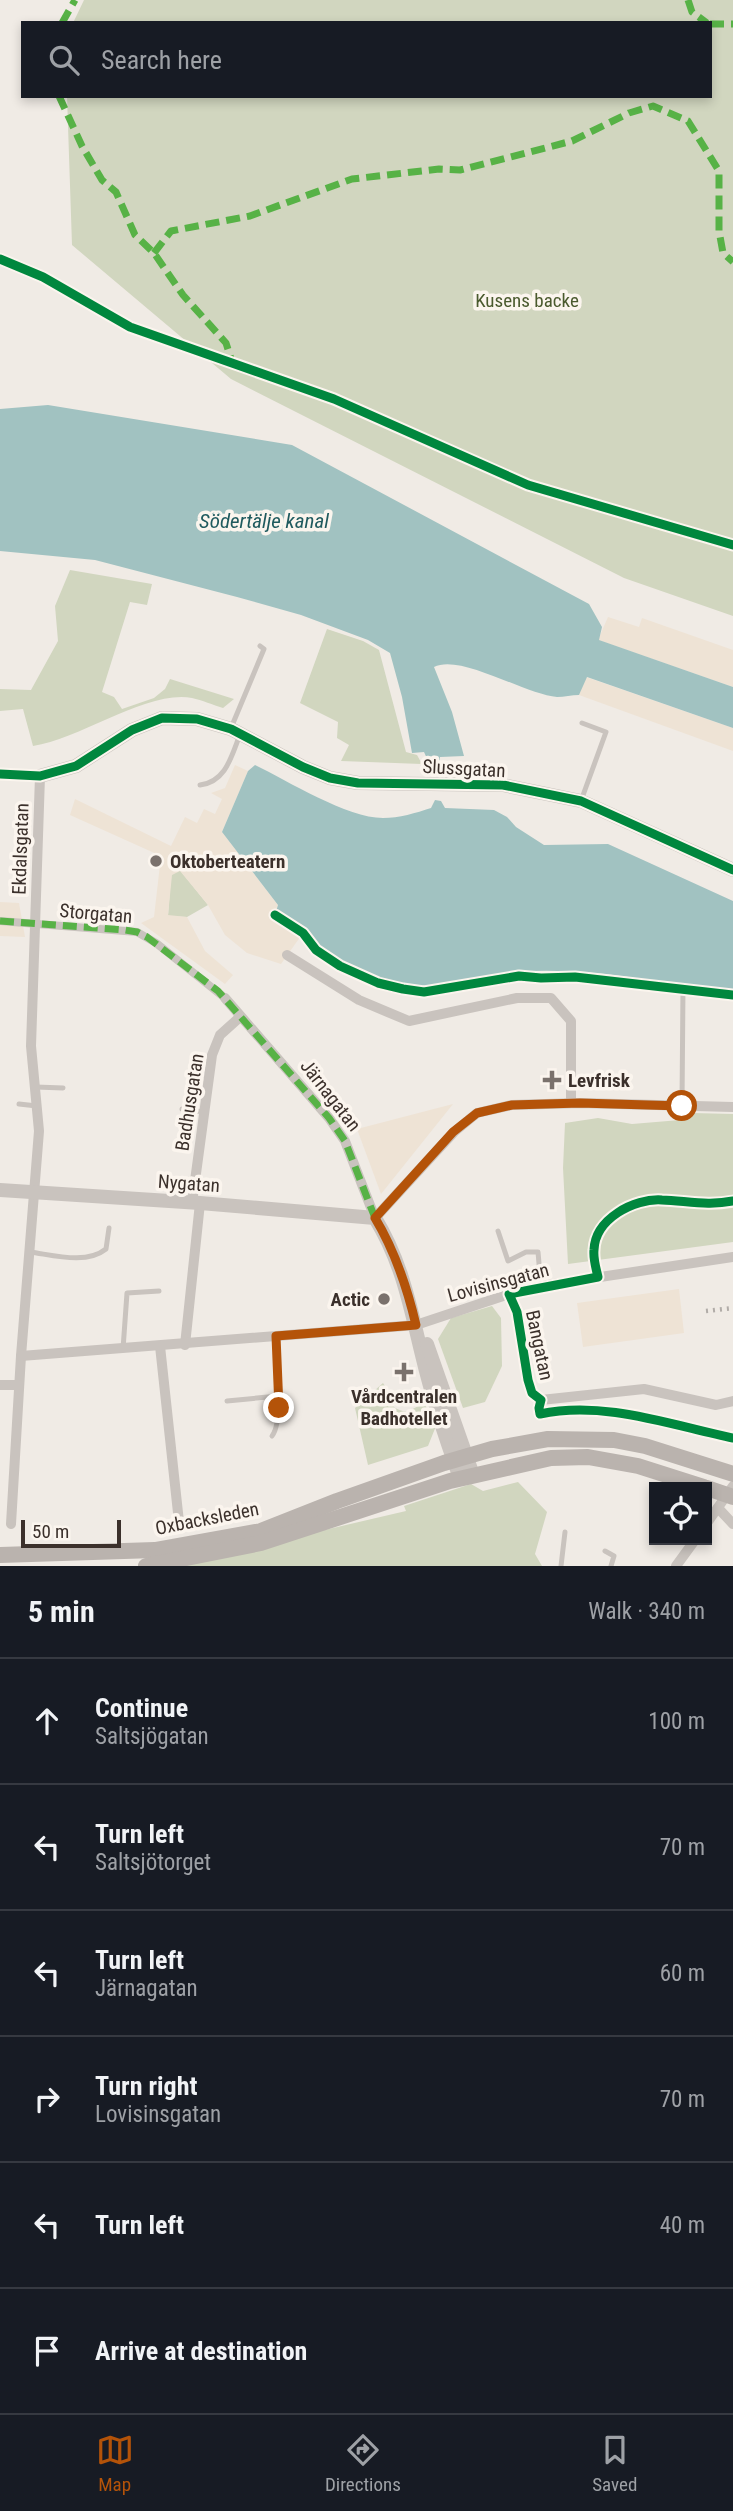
<!DOCTYPE html>
<meta charset="utf-8">
<style>
body{margin:0;font-family:"Roboto Condensed",sans-serif;background:#20242c;color:#f1f3f6}
.controls{position:absolute;right:21px;bottom:21px;display:grid;overflow:hidden;border-radius:0px;box-shadow:0 4px 10px #0003}
.controls button{width:63px;height:63px;display:grid;place-items:center;padding:0;border:0;border-bottom:2px solid #363941;background:#171b24;color:#f1f3f6;font:35px sans-serif}
.scale{position:absolute;left:21px;bottom:18px;width:100px;box-sizing:border-box;padding-left:7px;border:4px solid #3b302b;border-top:0;font-size:19px;line-height:24px;white-space:nowrap;color:#3b302b;-webkit-text-stroke:5px #fbf5ee;paint-order:stroke}
.stop{position:absolute;width:21px;height:21px;margin:-16px;border:5px solid #b45309;border-radius:50%;background:#fff}
.stop.end{background:#b45309;border-color:#fff;box-shadow:0 2px 7px #0008}
.list{margin:0;padding:0;list-style:none}
h2{display:flex;justify-content:space-between;align-items:center;height:91px;margin:0;padding:0 28px;font-size:30px}
h2 small{font-size:23px;font-weight:400;color:#9ea1a6}
.list li{display:grid;grid-template-columns:46px 1fr auto;gap:21px;align-items:center;box-sizing:border-box;height:126px;padding:0 28px;border-top:2px solid #363941}
.list b{display:block;font-size:26px;white-space:nowrap}
.list p{margin:0;font-size:23px;white-space:nowrap;color:#9ea1a6}
.list em{font-size:23px;font-style:normal;color:#9ea1a6}
.icon{flex:none;width:38px;height:38px;fill:none;stroke:currentColor;stroke-width:2;stroke-linecap:round;stroke-linejoin:round}
.map{position:relative;flex:none;width:733px;height:1566px;overflow:hidden}
.search{position:absolute;background:#171b24;box-shadow:0 4px 10px #0003;left:21px;right:21px;top:21px;height:77px;display:flex;align-items:center;gap:18px;box-sizing:border-box;padding:0 24px;border-radius:0px;color:#9ea1a6;font-size:26px}
.sheet{height:847px;background:#171b24}
nav{display:flex;justify-content:space-around;align-items:center;box-sizing:border-box;height:98px;border-top:2px solid #363941;background:#171b24;font-size:19px;color:#9ea1a6}
nav a{display:grid;justify-items:center;gap:4px}
nav .on{color:#b45309}
.map>svg:first-child{display:block}
.green{fill:#d1d6bf}
.plaza{fill:#eee3d5}
.water{fill:#a1c2c1}
.lines{fill:none;stroke-linecap:round;stroke-linejoin:round}
.service{stroke:#c9c3be;stroke-width:5}
.pedestrian{stroke:#c9c3be;stroke-width:8}
.minor{stroke:#c9c3be;stroke-width:10}
.tertiary{stroke:#c9c3be;stroke-width:14}
.secondary{stroke:#bab3ae;stroke-width:16}
.rail{stroke:#b1aca8;stroke-width:4.5;stroke-dasharray:2 5;stroke-linecap:butt}
.quiet{stroke:#57b246;stroke-width:7;stroke-dasharray:14 7;stroke-linecap:butt}
.cycleway-casing{stroke:#fbf5ee;stroke-width:13}
.cycleway{stroke:#00873e;stroke-width:9}
.route{stroke:#b45309;stroke-width:9}
.poi-dot{fill:#7a716c;stroke:#fbf5ee;stroke-width:2.5}
.labels{text-anchor:middle;stroke-width:7;stroke-linejoin:round;paint-order:stroke}
.park-label{font-size:19px;fill:#4a5a2e;stroke:#fbf5ee}
.street-label{font-size:19px;fill:#3b302b;stroke:#fbf5ee}
.poi-label{font-size:19px;font-weight:bold;fill:#3b302b;stroke:#fbf5ee;text-anchor:start}
.water-label{font-size:21px;font-style:italic;fill:#1f5a5e;stroke:#fbf5ee}
</style>
<div class="map">
<svg width="733" height="1566" viewBox="0 0 733 1566">
<rect width="100%" height="100%" fill="#f0ebe5"/>
<g class="green">
<path d="M84,0H733V616L624,578L231,379L72,245L67,96H710V23H73Z"/>
<path d="M70,570L152,584L147,605L130,602L102,692L114,697L122,709L154,698L165,689L170,679L234,699L223,708C213,705 202,700 192,698C147,690 81,739 33,746L23,709L0,711V689L31,690L58,641L55,606Z"/>
<path d="M327,629L363,641L379,650L406,752L417,755L422,764L341,761L349,745L337,738L338,722L300,703Z"/>
<path d="M180,870L208,905L187,917L168,916L171,875Z"/>
<path d="M692,1113L733,1114V1242L568,1264L563,1168L565,1123L598,1118L632,1124L680,1120Z"/>
<path d="M492,1306L501,1318L502,1366L485,1402L463,1408L438,1339L451,1318Z"/>
<path d="M383,1383C394,1398 383,1407 407,1412L424,1403L436,1426L428,1446L368,1465L355,1408Z"/>
<path d="M518,1482L547,1512L535,1554L542,1566H170L406,1511L404,1506L471,1484L483,1491Z"/>
</g>
<g class="plaza">
<path d="M608,617L639,627L642,618L733,650V687L598,640Z"/>
<path d="M586,677L733,728V751L579,695Z"/>
<path d="M235,765L248,771L222,832L278,905L275,915L303,933L281,964L247,953L225,935L208,905L180,871L172,875L168,915L187,917L205,951L233,975L225,984L141,923L154,917L161,856L70,815L75,799L171,846L185,817L197,823L204,809L215,814L222,799L211,793L225,788Z"/>
<path d="M0,902L19,903L25,937L0,936Z"/>
<path d="M453,1104L381,1194L357,1129Z"/>
<path d="M679,1289L684,1333L583,1347L577,1303Z"/>
</g>
<g class="water">
<path d="M48,405L292,445L589,604L602,627L599,640L733,687V728L587,677L579,695C572,695 564,697 557,697C526,695 460,653 434,667L452,712L464,756L440,757L439,768L431,767L424,752L412,753L402,697L390,653L368,640L301,615L237,597L95,560L0,551V409Z"/>
<path d="M255,765C288,781 347,818 383,818C399,818 416,813 431,808L435,800L441,801L445,808L494,810L507,817L516,827L544,845L608,844L733,901V996C662,981 585,966 512,972C474,975 435,997 397,987C350,975 315,941 275,915L278,905L222,832L248,771Z"/>
</g>
<g class="lines">
<g class="service">
<path d="M582,723L606,732L582,798"/>
<path d="M231,728L264,649L260,646"/>
<path d="M200,785C225,782 231,758 239,737"/>
<path d="M36,1087L63,1088"/>
<path d="M19,1104L37,1106"/>
<path d="M682,1104L683,988"/>
<path d="M182,1109L204,1112"/>
<path d="M498,1231L508,1261L526,1252H538L541,1286"/>
<path d="M30,1252C53,1255 86,1265 106,1249L109,1228"/>
<path d="M123,1349L127,1293L159,1291"/>
<path d="M227,1401L278,1396"/>
<path d="M272,1436C284,1421 277,1358 276,1336"/>
<path d="M605,1551L614,1556L611,1566"/>
<path d="M561,1566L565,1532"/>
</g>
<path class="pedestrian" d="M0,921L137,932L156,943L225,998"/>
<g class="minor">
<path d="M0,774L40,776L31,1046L39,1131L21,1356L11,1524"/>
<path d="M287,955L359,1000L409,1021L517,998H551L571,1021V1103"/>
<path d="M225,998L329,1118L345,1141L375,1218L454,1132L477,1113L512,1105L580,1103L733,1107"/>
<path d="M192,1203L212,1055L220,1035L240,1017"/>
<path d="M509,1294L517,1312L528,1380L532,1393L541,1400L644,1389L716,1405L733,1401"/>
<path d="M185,1345L200,1203"/>
<path d="M160,1346L179,1522"/>
<path d="M21,1356L416,1325L527,1288L733,1257"/>
<path d="M0,1385H19"/>
<path d="M718,1508L733,1524"/>
<path d="M707,1523L733,1486"/>
<path d="M676,1566L695,1540"/>
</g>
<g class="tertiary">
<path d="M40,776L76,766L132,730L162,718L197,719L231,729L303,767L330,778L358,783L503,785L581,801L733,870"/>
<path d="M0,1190L200,1203L375,1218C402,1262 410,1306 422,1355C432,1397 445,1437 460,1478"/>
<path d="M427,1344L473,1475"/>
</g>
<g class="secondary">
<path d="M707,1488L733,1497"/>
<path d="M0,1555L155,1550L261,1531L337,1501L444,1463L492,1449L548,1439L614,1440L645,1446L733,1474"/>
<path d="M146,1566L261,1543L450,1481L551,1458L588,1457L638,1466L704,1487"/>
</g>
<path class="rail" d="M706,1311L733,1308"/>
<g class="quiet">
<path d="M688,0L692,12L707,23"/>
<path d="M62,23L75,0"/>
<path d="M710,24H733"/>
<path d="M59,96L82,146L102,180L116,192L135,235L154,253L183,295L226,343L233,365"/>
<path d="M154,253L171,231L250,216L352,179L439,169L460,170L572,141L629,113L653,106L688,121L719,171V231L723,253L733,262"/>
<path d="M0,921L125,930L137,932L147,937L218,991L329,1118L345,1141L375,1218"/>
</g>
<g class="cycleway-casing">
<g id="cycleway">
<path d="M0,259L43,277L130,327L334,399L528,485L733,545"/>
<path d="M0,774L40,776L76,766L132,730L162,718L197,719L231,729L303,767L330,778L358,783L503,785L581,801L733,870"/>
<path d="M275,915L303,933L316,950L340,966L378,983L403,989L424,992L519,976L541,978L575,977L733,995"/>
<path d="M733,1201C709,1206 687,1201 662,1200C634,1198 595,1219 594,1250C593,1259 596,1268 598,1277L509,1294L517,1312L528,1380L532,1393L541,1400L539,1408L540,1414C603,1400 671,1425 733,1438"/>
</g>
</g>
<use href="#cycleway" class="cycleway"/>
</g>
<g class="lines">
<path class="route" d="M279,1408L276,1336L416,1325C407,1287 395,1251 375,1218L453,1132L477,1113L512,1105L580,1103L682,1106"/>
</g>
<g class="poi-dot">
<circle cx="156" cy="861" r="7"/>
<path d="M548.5 1069.5h7v7h7v7h-7v7h-7v-7h-7v-7h7z"/>
<circle cx="384" cy="1299" r="7"/>
<path d="M400.5 1361.5h7v7h7v7h-7v7h-7v-7h-7v-7h7z"/>
</g>
<g class="labels">
<g class="park-label">
<text x="527" y="307">Kusens backe</text>
</g>
<g class="street-label">
<text transform="translate(464 768) rotate(3)" y="7">Slussgatan</text>
<text transform="translate(20 849) rotate(-88)" y="7">Ekdalsgatan</text>
<text transform="translate(96 913) rotate(5)" y="7">Storgatan</text>
<text transform="translate(331 1095) rotate(52)" y="7">Järnagatan</text>
<text transform="translate(189 1102) rotate(-81)" y="7">Badhusgatan</text>
<text transform="translate(189 1183) rotate(4)" y="7">Nygatan</text>
<text transform="translate(498 1282) rotate(-15)" y="7">Lovisinsgatan</text>
<text transform="translate(540 1345) rotate(78)" y="7">Bangatan</text>
<text transform="translate(207 1518) rotate(-11)" y="7">Oxbacksleden</text>
</g>
<g class="poi-label">
<text x="170" y="868">Oktoberteatern</text>
<text x="568" y="1087">Levfrisk</text>
<text x="370" y="1306" text-anchor="end">Actic</text>
<text x="404" y="1403" text-anchor="middle">Vårdcentralen<tspan x="404" dy="22">Badhotellet</tspan></text>
</g>
<g class="water-label">
<text x="264" y="528">Södertälje kanal</text>
</g>
</g>
</svg>
<div class="controls">
<button><svg class="icon" aria-label="locate" viewBox="0 0 24 24"><circle cx="12" cy="12" r="6"/><path d="M12 2v4M12 18v4M2 12h4M18 12h4"/></svg></button>
</div>
<div class="scale">50 m</div>
<div class="stop" style="left:682px;top:1106px"></div>
<div class="stop end" style="left:279px;top:1408px"></div>
<div class="search"><svg class="icon" aria-label="search" viewBox="0 0 24 24"><circle cx="10" cy="10" r="6"/><path d="M15 15l6 6"/></svg>Search here</div>
</div>
<section class="sheet">
<h2>5 min<small>Walk · 340 m</small></h2>
<ul class="list">
<li><svg class="icon" aria-label="ahead" viewBox="0 0 24 24"><path d="M12 20V5M6 11l6-6 6 6"/></svg><div><b>Continue</b><p>Saltsjögatan</p></div><em>100 m</em></li>
<li><svg class="icon" aria-label="left" viewBox="0 0 24 24"><path d="M17 20v-9H6M10 6l-5 5 5 5"/></svg><div><b>Turn left</b><p>Saltsjötorget</p></div><em>70 m</em></li>
<li><svg class="icon" aria-label="left" viewBox="0 0 24 24"><path d="M17 20v-9H6M10 6l-5 5 5 5"/></svg><div><b>Turn left</b><p>Järnagatan</p></div><em>60 m</em></li>
<li><svg class="icon" aria-label="right" viewBox="0 0 24 24"><path d="M7 20v-9h11M14 6l5 5-5 5"/></svg><div><b>Turn right</b><p>Lovisinsgatan</p></div><em>70 m</em></li>
<li><svg class="icon" aria-label="left" viewBox="0 0 24 24"><path d="M17 20v-9H6M10 6l-5 5 5 5"/></svg><div><b>Turn left</b></div><em>40 m</em></li>
<li><svg class="icon" aria-label="arrive" viewBox="0 0 24 24"><path d="M6 21V4h12l-3 4 3 4H6"/></svg><div><b>Arrive at destination</b></div></li>
</ul>
</section>
<nav>
<a class="on"><svg class="icon" aria-label="map" viewBox="0 0 24 24"><path d="M3 6l6-2 6 2 6-2v14l-6 2-6-2-6 2zM9 4v14M15 6v14"/></svg>Map</a>
<a><svg class="icon" aria-label="directions" viewBox="0 0 24 24"><path d="M12 3l9 9-9 9-9-9zM9 14v-3h6M13 9l2 2-2 2"/></svg>Directions</a>
<a><svg class="icon" aria-label="saved" viewBox="0 0 24 24"><path d="M7 4h10v16l-5-4-5 4z"/></svg>Saved</a>
</nav>
